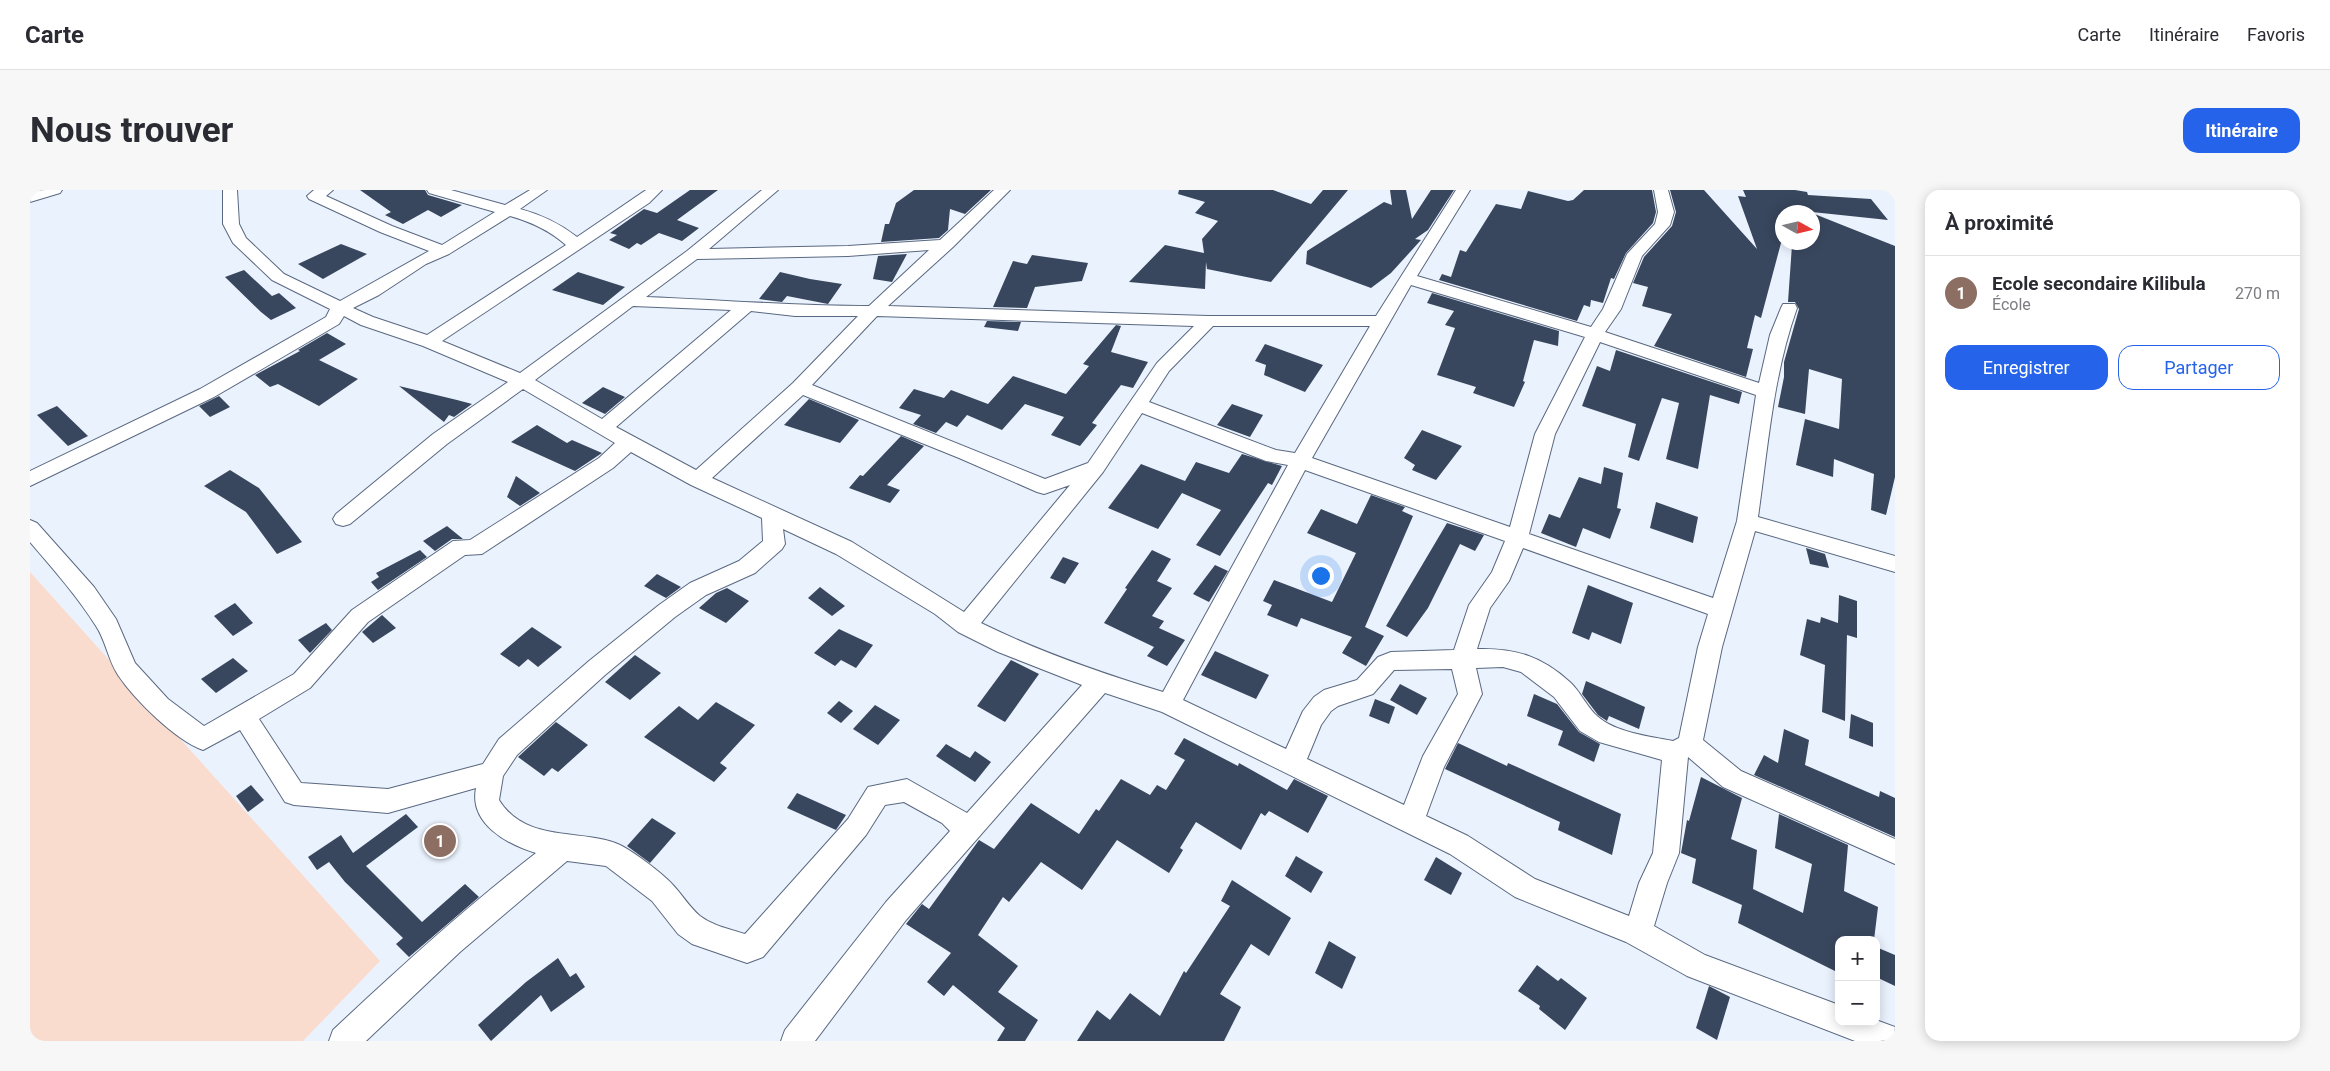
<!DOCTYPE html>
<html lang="fr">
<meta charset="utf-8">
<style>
body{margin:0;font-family:Roboto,sans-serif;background:#f7f7f7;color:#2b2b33}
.controls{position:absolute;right:15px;bottom:15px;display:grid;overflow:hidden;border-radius:10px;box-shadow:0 2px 12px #0003}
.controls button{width:45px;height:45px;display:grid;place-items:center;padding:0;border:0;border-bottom:1px solid #e1e1e2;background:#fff;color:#2b2b33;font:25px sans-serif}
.compass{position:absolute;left:1745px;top:15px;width:45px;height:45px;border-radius:50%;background:#fff;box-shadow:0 2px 12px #0003;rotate:98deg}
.you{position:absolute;left:1290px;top:385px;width:18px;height:18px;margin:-12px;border:4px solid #fff;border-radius:50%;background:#1a73e8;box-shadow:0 0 0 8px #1a73e833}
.badge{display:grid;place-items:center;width:32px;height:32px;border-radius:50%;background:#2563eb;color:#fff;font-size:16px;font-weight:700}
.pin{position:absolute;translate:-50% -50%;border:2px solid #fff;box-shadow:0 1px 5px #0006}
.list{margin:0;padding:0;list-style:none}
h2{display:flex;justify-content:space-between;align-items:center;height:65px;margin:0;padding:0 20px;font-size:21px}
h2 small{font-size:16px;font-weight:400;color:#7c7c81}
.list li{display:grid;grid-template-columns:32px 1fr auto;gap:15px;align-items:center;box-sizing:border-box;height:75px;padding:0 20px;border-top:1px solid #e1e1e2}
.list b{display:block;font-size:19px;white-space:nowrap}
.list p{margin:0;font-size:16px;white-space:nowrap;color:#7c7c81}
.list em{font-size:16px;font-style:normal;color:#7c7c81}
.actions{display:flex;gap:10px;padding:15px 20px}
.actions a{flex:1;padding:11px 0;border:1px solid #2563eb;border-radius:15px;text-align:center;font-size:18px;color:#2563eb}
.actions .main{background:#2563eb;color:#fff}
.map{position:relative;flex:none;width:1865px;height:851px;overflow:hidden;border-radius:15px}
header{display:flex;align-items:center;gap:30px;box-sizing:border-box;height:70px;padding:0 25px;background:#fff;border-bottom:1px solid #e1e1e2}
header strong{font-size:24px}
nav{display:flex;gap:28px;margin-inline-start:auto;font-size:18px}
.intro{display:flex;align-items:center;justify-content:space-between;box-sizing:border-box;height:120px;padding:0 30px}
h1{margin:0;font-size:35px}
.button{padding:12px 22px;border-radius:15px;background:#2563eb;color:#fff;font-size:18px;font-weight:700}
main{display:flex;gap:30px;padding:0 30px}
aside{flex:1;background:#fff;border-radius:15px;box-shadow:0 2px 12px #0003}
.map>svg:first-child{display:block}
.green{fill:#fadcce}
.building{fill:#39475e}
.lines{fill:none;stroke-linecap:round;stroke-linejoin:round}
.minor-casing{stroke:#596881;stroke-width:2}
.minor{fill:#fff;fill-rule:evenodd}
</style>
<header>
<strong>Carte</strong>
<nav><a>Carte</a><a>Itinéraire</a><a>Favoris</a></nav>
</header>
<div class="intro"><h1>Nous trouver</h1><a class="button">Itinéraire</a></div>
<main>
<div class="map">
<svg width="1865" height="851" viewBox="0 0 1865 851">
<rect width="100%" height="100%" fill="#eaf2fd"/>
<path class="green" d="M0,382L350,771L273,851H0Z"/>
<g class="building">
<path d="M330,0H395L398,5L432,15L411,27L398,20L373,34L355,25L361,22Z"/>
<path d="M660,0H688L647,30L669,38L652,51L629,43L611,55L607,53L599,59L579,50L587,45L580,43L614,19L627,23Z"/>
<path d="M884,0H961L935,24L920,19L918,40L909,48L851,52L855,34H859L866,13Z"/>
<path d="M1149,0H1243L1281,14L1293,0H1318L1241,92L1177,79L1176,72L1175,99L1099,92L1135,55L1174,63L1172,49L1188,31L1165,23L1175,12L1148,4Z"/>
<path d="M1360,0H1376L1382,29L1401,0H1424L1398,40L1385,49L1391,50L1361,83L1341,98L1276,74L1277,61L1354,12L1362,15Z"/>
<path d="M1554,0H1622L1626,22L1623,33L1596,63L1584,89L1581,88L1573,113L1561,110L1560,117L1554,115L1547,131L1409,90L1412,84L1421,87L1430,60L1436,62L1466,14L1491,19L1498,1L1538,11L1543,10Z"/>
<path d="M1640,0H1674L1727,59L1708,6L1716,7L1713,0H1765L1777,2L1778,5L1841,9L1858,30L1782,22H1752V52H1782V23L1865,56V287L1856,325L1841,320L1844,284L1804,269L1803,287L1766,275L1775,229L1809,239L1812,189L1779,179L1775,224L1748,217L1754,187V172L1769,119L1765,112H1758L1762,55L1751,53L1731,128L1725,125L1717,158L1723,159L1716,187L1624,156L1642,124L1612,116L1618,97L1603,93L1614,67L1642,36L1646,22Z"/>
<path d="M311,54L337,64L293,89L268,74Z"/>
<path d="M877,64L862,92L843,89L848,66Z"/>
<path d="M1002,65L1058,73L1052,91L1005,97L997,118L963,117L983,71L997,74Z"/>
<path d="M214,80L242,106L249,103L266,118L241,130L231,122L195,87Z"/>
<path d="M548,82L595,97L573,115L522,100Z"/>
<path d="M750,82L780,89L812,94L798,114L757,106L752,112L729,109Z"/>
<path d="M1402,103L1529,141L1528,156L1504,150L1493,191L1495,192L1484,217L1443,203L1446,197L1407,185L1425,138L1415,135L1424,121L1397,113Z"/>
<path d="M957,131L991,132L988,141L954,137Z"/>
<path d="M1086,135L1091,136L1081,162L1118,172L1103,198L1091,195L1062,233L1067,235L1050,256L1021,245L1034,227L995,214L972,240L937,225L927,237L916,232L906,243L883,234L891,225L869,218L884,199L914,208L921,200L958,214L983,186L1036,204L1059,176L1053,174Z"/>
<path d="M297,143L316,154L289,170L328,189L289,216L248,194L240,197L225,185L270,161L268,160Z"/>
<path d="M1235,154L1293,175L1275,202L1234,185L1236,175L1225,171Z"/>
<path d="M1586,160L1712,202L1709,214L1680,205L1668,279L1636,269L1649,213L1632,208L1609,271L1598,267L1606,234L1552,216L1567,176L1580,181Z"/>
<path d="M369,196L427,210L442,214L424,227L419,225L414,232Z"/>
<path d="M573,197L595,207L575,224L552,213Z"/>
<path d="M189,206L200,217L180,227L169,216Z"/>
<path d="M779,209L829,230L810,253L754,235Z"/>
<path d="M1202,214L1233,225L1220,247L1187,235Z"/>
<path d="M27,216L58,246L38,256L7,225Z"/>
<path d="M507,235L537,253L542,250L572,263L545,281L481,252Z"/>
<path d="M1392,240L1432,256L1406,290L1382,280L1385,275L1374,268Z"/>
<path d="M871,246L894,256L857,295L870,300L860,313L819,298L830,285L833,286Z"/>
<path d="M1212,264L1252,276L1242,295L1238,293L1190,366L1166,355L1191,320L1152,303L1128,339L1078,318L1111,274L1155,291L1166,272L1199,283Z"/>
<path d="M1574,277L1593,283L1587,318L1591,319L1580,349L1553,338L1546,357L1511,343L1519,324L1530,328L1549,287L1571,294Z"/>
<path d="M200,280L229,298L272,352L247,364L216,322L174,296Z"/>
<path d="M486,286L510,303L490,316L477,307Z"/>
<path d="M1341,305L1375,317L1372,321L1383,326L1335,437L1354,446L1336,476L1312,463L1322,447L1271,428L1267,437L1237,425L1242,415L1233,411L1244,390L1302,412L1326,363L1277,343L1291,319L1327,334Z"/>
<path d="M1626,312L1668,327L1663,353L1620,338Z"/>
<path d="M1417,333L1454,345L1445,361L1430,354L1398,418L1377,447L1356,436Z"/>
<path d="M417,336L433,349H422L405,361L393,351Z"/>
<path d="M1776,358L1795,364L1799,378L1780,374Z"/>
<path d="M390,360L397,367L348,400L341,392L349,387L346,383Z"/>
<path d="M1122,360L1141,369L1127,391L1142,398L1122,426L1134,431L1129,438L1155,450L1137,476L1117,466L1124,457L1074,433L1097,399L1095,398Z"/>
<path d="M1033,367L1049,373L1035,394L1020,388Z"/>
<path d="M1185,375L1198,381L1179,412L1163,404Z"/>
<path d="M627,384L651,397L636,408L614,396Z"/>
<path d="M1558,395L1603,413L1591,454L1562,442L1559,450L1542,443Z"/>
<path d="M790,397L815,416L802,426L778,408Z"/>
<path d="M697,398L719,411L696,433L669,418L686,403Z"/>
<path d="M1809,405L1827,411V448L1817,445L1815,531L1792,522L1795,475L1770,465L1777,429L1790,433L1791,427L1808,433Z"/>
<path d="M205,413L223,433L203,446L184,426Z"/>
<path d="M352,425L366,438L343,453L332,442Z"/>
<path d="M296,433L302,440L280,463L268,450Z"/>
<path d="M502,437L532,457L508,477L498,469L489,477L470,464Z"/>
<path d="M809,439L843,455L826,478L811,470L805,476L784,463Z"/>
<path d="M1185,461L1239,485L1226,509L1171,485Z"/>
<path d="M605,465L631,483L600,510L575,492Z"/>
<path d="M203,468L218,481L186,503L171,489Z"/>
<path d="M981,470L1009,484L975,532L947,516Z"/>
<path d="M1556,491L1615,517L1609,539L1579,526L1577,531L1568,525L1552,504Z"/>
<path d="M1370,494L1397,508L1387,525L1360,510Z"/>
<path d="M1504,504L1527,514L1549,542L1570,554L1564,572L1528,555L1533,541L1497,526Z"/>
<path d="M1345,509L1365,517L1359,534L1339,526Z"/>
<path d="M809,511L823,521L811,533L797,523Z"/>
<path d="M686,512L725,535L690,573L697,578L684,592L614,547L649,516L668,530Z"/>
<path d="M845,515L870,530L848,555L823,539Z"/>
<path d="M1821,524L1843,533V557L1819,548Z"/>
<path d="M526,532L558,555L528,582L522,578L514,586L488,567Z"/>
<path d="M1754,539L1779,550L1775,575L1849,607L1850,601L1865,608V647L1724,585L1734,565L1748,573Z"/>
<path d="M1154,548L1208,576L1209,573L1257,600L1264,589L1298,606L1278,643L1239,621L1235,626L1231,623L1211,660L1166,632L1150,658L1153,660L1139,683L1087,650L1052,700L1011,672L979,712L973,707L948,745L988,776L968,802L1008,830L995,851H967L975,838L923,795L914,806L897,792L921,763L876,734L892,714L899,719L949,650L964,659L1001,613L1049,644L1066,619L1069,621L1091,589L1120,605L1127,595L1136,600L1155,570L1144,564Z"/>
<path d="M1428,553L1477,576L1478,573L1591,624L1582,665L1528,640L1530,632L1415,579Z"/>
<path d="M916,554L940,568L945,561L961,572L945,592L906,566Z"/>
<path d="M1671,587L1712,608L1701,649L1727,660L1723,699L1773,723L1782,674L1745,658L1749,624L1818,655L1814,701L1848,717L1844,750H1809V783L1708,733L1712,715L1662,693L1666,669L1651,663L1657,630L1659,631Z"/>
<path d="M221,595L234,610L218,622L206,606Z"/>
<path d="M767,603L816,625L806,640L757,618Z"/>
<path d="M376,624L388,637L336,676L392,732L435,694L449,707L379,767L366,754L373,748L315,692L299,672L287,680L278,667L311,645L323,663Z"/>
<path d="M622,628L646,643L620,673L597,656Z"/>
<path d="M1266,666L1293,682L1281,703L1255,686Z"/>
<path d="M1406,667L1432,683L1421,705L1394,690Z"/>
<path d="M1202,690L1261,728L1239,766L1221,754L1190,804L1211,817L1194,851H1047L1067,820L1080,830L1100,803L1130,826L1154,781L1156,783L1200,716L1191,711Z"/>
<path d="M1299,751L1326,767L1312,799L1285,783Z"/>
<path d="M1846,757L1865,765V796L1846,787Z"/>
<path d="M528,768L540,787L546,783L555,797L521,822L511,805L461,851L448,835L496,792Z"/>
<path d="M1507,775L1528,791L1531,788L1557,808L1535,840L1509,819L1510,816L1488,801Z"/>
<path d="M1679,796L1700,807L1687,850L1666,838Z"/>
</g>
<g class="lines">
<g class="minor-casing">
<g id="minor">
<path d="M8,0H32L30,3L0,12V2Z"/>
<path d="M193,0H207L209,34L216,48L254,84L310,111L399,61L350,42L279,9L277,6L284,0H303L296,6L362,36L412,55L465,22L399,3L397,0H421L475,15L500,0H517L490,19C512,25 529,33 547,47L616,0H632L619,13L412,151L490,183L657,61L732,0H748L679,59L818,56L910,50L964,0H980L923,57L858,116L1178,126H1346L1426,0H1440L1387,86L1561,137L1573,119L1597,64L1625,34L1628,22L1624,0H1638L1644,22L1640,35L1612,66L1591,119L1575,142L1729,193L1740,145L1751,118L1753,114H1765L1767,118C1743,185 1738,257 1728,327L1865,366V382L1725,341L1692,457L1673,550L1711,581L1865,649V674L1693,597L1658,567L1649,663L1637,693L1624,736L1675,765L1809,815V832H1846V830L1865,837V851H1825L1657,786L1596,752L1485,707L1420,664L1132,522L1075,503L876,730L785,851H751L755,840L856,712L920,641L912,633L874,612L855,615L836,645L733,767L717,773L662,754L648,744L622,711L576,676L537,671L430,762L336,851H299L303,840C369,778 435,718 506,663C476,654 439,633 446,598L358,623L264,615L255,612L210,540L173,560C145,550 104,509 88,485C78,470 76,451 66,436C47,406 23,379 0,352V330L7,333L64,397L86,429L105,473L138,509L174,536L264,484L322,420L423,351L440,350L569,268L585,253L493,199L417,254L320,334L313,336L306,334L303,329L306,324L403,244L478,192L393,156L331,135L314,126L309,134L184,207L0,296V281L170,199L296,127L300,119L242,90L203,53L193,34ZM480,26C501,32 519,40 536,55L397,145L343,127L323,118L349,105L396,74L419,64ZM899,60L839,116C764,116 691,110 616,107L667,69L818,66ZM1381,95L1555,147L1505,244L1480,337L1282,268ZM603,116L701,120L572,229L505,190ZM721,121L765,126H828L763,193L666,280L586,237ZM847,126L1164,136L1127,173L1058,273L1015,289L782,195ZM1183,136H1340L1265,263L1246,260L1119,212L1139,181ZM1570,152L1726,205L1707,331L1683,408L1499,344L1525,244ZM773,205L929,268L1007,302L1014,304L1040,295L934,422L822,352L682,288ZM1112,223L1236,271L1258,275L1133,502C1071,483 1010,462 951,433L1073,282ZM601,262L661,295L732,328L733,351L709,371L660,393L629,415L559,471L469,549L453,574L358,599L271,593L229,529L280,498L338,432L435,365L452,364L583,278ZM1275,280L1475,351L1462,382L1439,415L1424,460L1361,462L1348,467L1327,490L1294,500L1284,507L1273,521L1256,559L1153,510ZM753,339L806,364L905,424L928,442L968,462L1052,495L937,623L877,589L838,597L818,629L715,744C700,739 683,736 670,726C659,717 652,704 642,694C632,683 604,662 590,655C552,638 496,654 469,610L473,586L487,565L575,485L645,427L676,405L725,383L752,359L755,354ZM1493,358L1678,424L1668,457L1649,548L1643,551C1619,546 1586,543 1567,526C1557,517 1551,503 1541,493C1512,466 1485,458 1447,459L1460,418L1479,391ZM1473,477L1491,482L1524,507L1550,541L1569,552L1632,570L1623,663L1609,693L1599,726L1505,689L1438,646L1396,626L1414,577L1452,504L1446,478ZM1422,479L1428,504L1393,566L1374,615L1277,569L1291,535L1301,521L1308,516L1343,504L1364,480Z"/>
</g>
</g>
<use href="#minor" class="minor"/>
</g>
</svg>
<div class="controls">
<button>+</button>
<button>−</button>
</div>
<svg class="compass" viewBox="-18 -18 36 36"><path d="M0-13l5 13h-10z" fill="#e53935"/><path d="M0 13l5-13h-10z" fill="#7c7c81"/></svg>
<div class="you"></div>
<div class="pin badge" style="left:410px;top:651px;background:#8d6e63">1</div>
</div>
<aside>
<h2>À proximité<small></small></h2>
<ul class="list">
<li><span class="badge" style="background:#8d6e63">1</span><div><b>Ecole secondaire Kilibula</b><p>École</p></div><em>270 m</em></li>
</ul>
<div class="actions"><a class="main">Enregistrer</a><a>Partager</a></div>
</aside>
</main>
